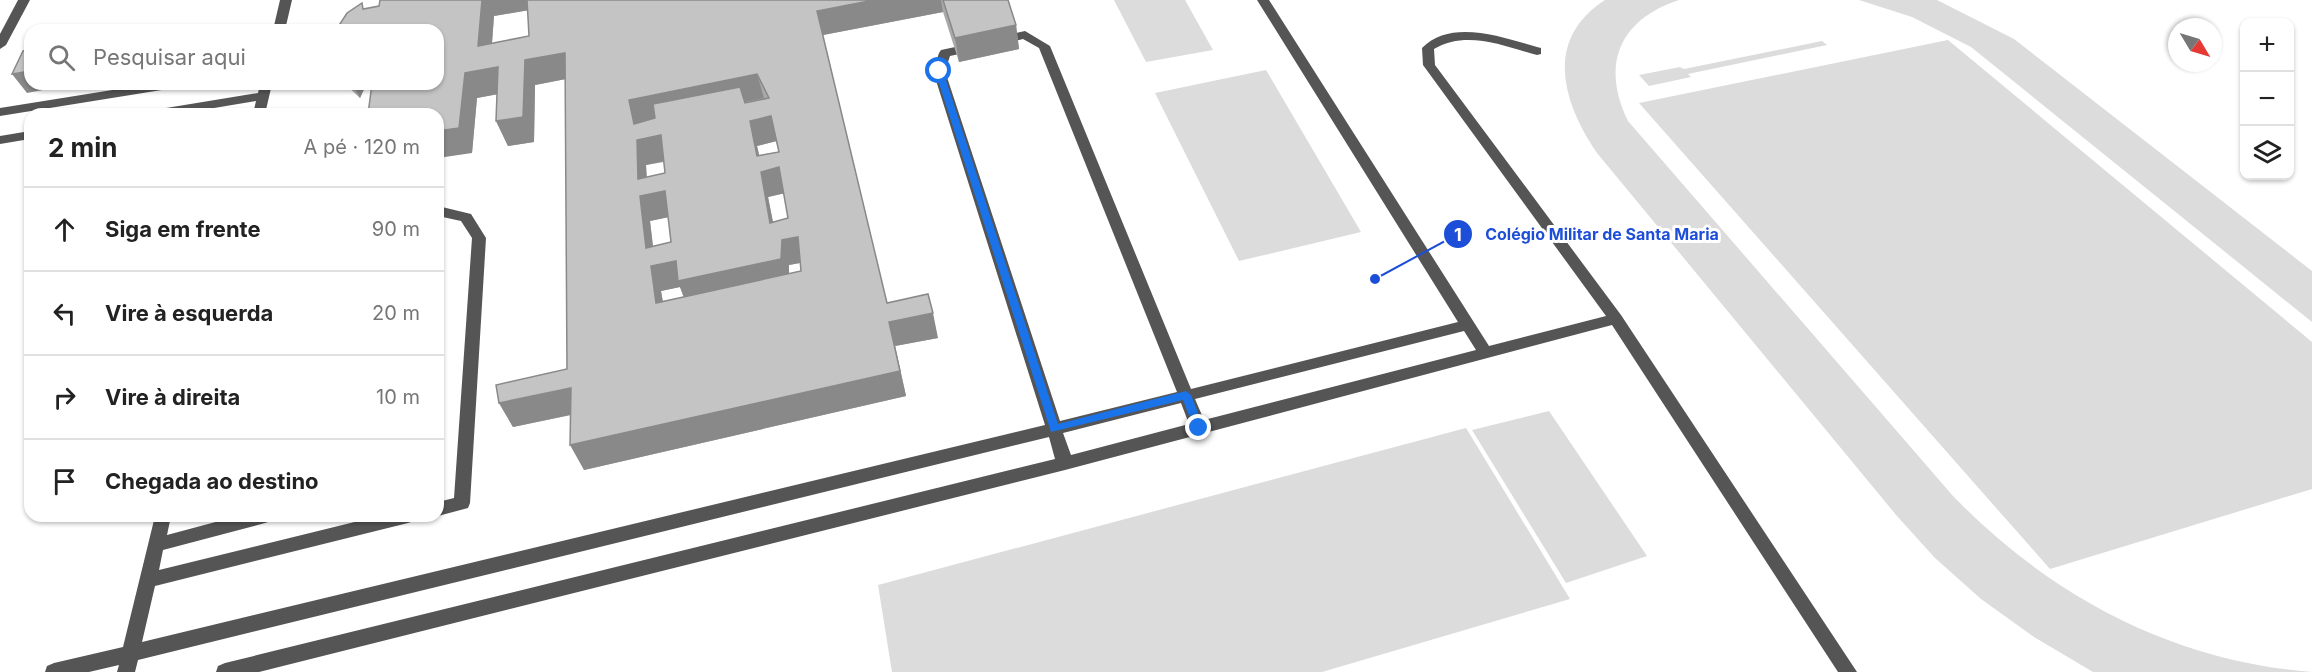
<!DOCTYPE html>
<html lang="pt">
<meta charset="utf-8">
<style>
body{margin:0;font-family:Inter,sans-serif;background:#f2f2f2;color:#222}
.controls{position:absolute;right:18px;top:18px;display:grid;overflow:hidden;border-radius:12px;box-shadow:0 2px 4px #0004}
.controls button{width:54px;height:54px;display:grid;place-items:center;padding:0;border:0;border-bottom:2px solid #e0e0e0;background:#fff;color:#222;font:30px sans-serif}
.compass{position:absolute;left:2168px;top:18px;width:54px;height:54px;border-radius:50%;background:#fff;box-shadow:0 2px 4px #0004;rotate:128deg}
.stop{position:absolute;width:18px;height:18px;margin:-14px;border:4px solid #1a73e8;border-radius:50%;background:#fff}
.stop.end{background:#1a73e8;border-color:#fff;box-shadow:0 2px 6px #0008}
.list{margin:0;padding:0;list-style:none}
h2{display:flex;justify-content:space-between;align-items:center;height:78px;margin:0;padding:0 24px;font-size:26px}
h2 small{font-size:20px;font-weight:400;color:#767676}
.list li{display:grid;grid-template-columns:39px 1fr auto;gap:18px;align-items:center;box-sizing:border-box;height:84px;padding:0 24px;border-top:2px solid #e0e0e0}
.list b{display:block;font-size:22px;white-space:nowrap}
.list em{font-size:20px;font-style:normal;color:#767676}
.icon{flex:none;width:33px;height:33px;fill:none;stroke:currentColor;stroke-width:2;stroke-linecap:round;stroke-linejoin:round}
.map{position:relative;flex:none;width:2312px;height:672px;overflow:hidden}
.search{position:absolute;background:#fff;box-shadow:0 2px 4px #0004;left:24px;top:24px;width:420px;height:66px;display:flex;align-items:center;gap:15px;box-sizing:border-box;padding:0 21px;border-radius:18px;color:#767676;font-size:22px}
.panel{position:absolute;background:#fff;box-shadow:0 2px 4px #0004;left:24px;top:108px;width:420px;height:414px;border-radius:18px}
.map>svg:first-child{display:block}
.green{fill:#dcdcdc}
.lines{fill:none;stroke-linecap:round;stroke-linejoin:round}
.minor{fill:#555;fill-rule:evenodd}
.wall{fill:#a9a9a9;fill-rule:evenodd}
.shaded-wall{fill:#898989}
.building{fill:#c4c4c4;stroke:#898989;stroke-width:1.5;fill-rule:evenodd}
.route{fill:#1a73e8}
.leader{fill:none;stroke:#1d4ed8;stroke-width:2}
.callout-dot{fill:#1d4ed8;stroke:#fff;stroke-width:2}
.mark-label{font-size:18px;text-anchor:middle;font-weight:bold;fill:#fff}
.callout-label{font-size:16px;text-anchor:middle;font-weight:bold;fill:#1d4ed8;stroke:#fff;stroke-width:6;stroke-linejoin:round;paint-order:stroke}
</style>
<div class="map">
<svg width="2312" height="672" viewBox="0 0 2312 672">
<rect width="100%" height="100%" fill="#fff"/>
<g class="green">
<path d="M1114,0H1185L1213,50L1146,62Z"/>
<path d="M1605,0H1679C1618,20 1601,66 1628,121L1953,496C2050,596 2172,661 2312,672H2093L2034,637L1981,599L1935,558L1897,516L1597,153C1563,103 1543,40 1605,0Z"/>
<path d="M1859,0H1937L2014,39L2312,271V322L1971,47L1912,17Z"/>
<path d="M1948,40L2312,342V489L2050,569L1639,103Z"/>
<path d="M1822,41L1827,45L1688,74L1691,77L1649,86L1639,75L1680,67L1684,69Z"/>
<path d="M1266,70L1361,232L1239,261L1155,93Z"/>
<path d="M1549,411L1647,556L1566,583L1472,430Z"/>
<path d="M1466,428L1570,599L1322,672H892L878,585Z"/>
</g>
<g class="lines">
<g class="minor">
<path d="M18,0H30L6,45L0,49V34Z"/>
<path d="M280,0H292L285,30H273Z"/>
<path d="M1257,0H1269L1489,346L1606,316L1423,65L1422,48C1452,17 1507,39 1541,48V54L1537,55C1503,46 1467,30 1434,49L1435,65L1621,315L1857,672H1838L1612,325L1065,470L259,672H216L218,666L225,663L1055,459L1049,437L138,660L135,672H117L119,665L89,672H45L47,666L54,663L123,647L155,516H171L167,535L238,516H273L271,521L265,523L163,550L159,570L379,516H416L414,521L408,523L155,586L142,642L1045,425L933,71L939,53L941,50L974,43L980,47L978,50L950,56L945,71L1060,421L1177,392L1039,48L1023,39L998,45L992,41L994,38L1025,31L1050,46L1191,389L1458,322ZM1464,331L1476,350L1204,420L1195,399ZM1181,403L1189,424L1071,455L1063,433Z"/>
<path d="M150,84H180L174,88L0,116V108Z"/>
<path d="M260,84H272L265,114H253L256,101L178,114H148L154,110L258,93Z"/>
<path d="M30,131V139L0,144V136Z"/>
<path d="M438,206L471,214L486,238L470,503L468,508L438,516V502L454,498L472,238L461,221L438,216Z"/>
</g>
</g>
<g class="wall">
<path d="M380,0H1008L1016,25L1019,49L959,62L943,12L823,35L887,303L938,338L895,346L906,396L584,470L571,415L513,427L499,403L567,369L566,79L535,85L534,142L508,146L496,121L497,94L477,98L472,153L372,84L364,9L379,6ZM528,10L529,36L492,43L494,16ZM776,141L779,152L759,155L757,146ZM664,162L665,173L647,177L646,165ZM784,193L788,218L773,222L768,197ZM668,217L671,242L653,246L650,221ZM800,263L801,271L789,274V265ZM680,287L684,297L663,302L661,291Z"/>
<path d="M345,84H372L366,85L360,98Z"/>
</g>
<g class="shaded-wall">
<path d="M482,0H533L536,9L494,16L490,69L498,67L510,92L477,98L472,153L438,158V131L478,46Z"/>
<path d="M874,0H941L943,12L823,35L817,11Z"/>
<path d="M1016,25L1019,49L959,62L955,38Z"/>
<path d="M565,53L576,77L535,85L534,142L508,146L496,121L525,60Z"/>
<path d="M30,71V84H75L27,93L12,74Z"/>
<path d="M757,74L764,98L639,125L661,135L670,160L646,165L647,195L665,191L674,216L650,221L655,265L798,237L805,262L789,265V284L687,306L680,287L661,291L667,328L656,303L646,248L629,100Z"/>
<path d="M352,84H372L366,85L360,98Z"/>
<path d="M771,116L777,141L757,146L763,171L779,167L786,193L768,197L778,248L770,223L750,121Z"/>
<path d="M933,313L938,338L895,346L906,396L584,470L570,445L889,322Z"/>
<path d="M571,388L584,412L513,427L499,403Z"/>
</g>
<g class="building">
<path d="M380,0H482L478,46L529,36L527,0H874L817,11L887,303L928,294L933,313L889,322L900,371L570,445L571,388L499,403L496,385L567,369L565,53L525,60L523,117L496,121L498,67L465,73L459,128L438,131V114H368L372,84H438V30H336L347,13L362,3L363,9L379,6ZM757,74L769,98L745,103L740,87L653,104L655,118L634,124L629,100ZM771,116L779,152L757,156L750,121ZM661,135L665,173L638,179L637,140ZM779,167L788,218L770,223L761,172ZM665,191L671,242L646,248L640,196ZM798,237L801,271L656,303L651,266L676,261L678,281L781,259L782,240Z"/>
<path d="M943,0H1008L1016,25L955,38Z"/>
<path d="M30,50V71L12,74L23,51Z"/>
</g>
<path class="route" d="M939,68L943,71L1058,424L1186,391L1191,395L1204,428L1203,431H1195L1183,400L1051,432L935,71Z"/>
<path class="leader" d="M1375 279L1458 234"/>
<g class="callout-dot">
<circle cx="1375" cy="279" r="6"/>
<circle cx="1458" cy="234" r="15"/>
</g>
<g class="mark-label">
<text x="1458" y="241">1</text>
</g>
<g class="callout-label">
<text x="1602" y="240">Colégio Militar de Santa Maria</text>
</g>
</svg>
<div class="controls">
<button>+</button>
<button>−</button>
<button><svg class="icon" aria-label="layers" viewBox="0 0 24 24"><path d="M12 4l9 5-9 5-9-5zM3 14l9 5 9-5"/></svg></button>
</div>
<svg class="compass" viewBox="-18 -18 36 36"><path d="M0-13l5 13h-10z" fill="#e53935"/><path d="M0 13l5-13h-10z" fill="#767676"/></svg>
<div class="stop" style="left:939px;top:71px"></div>
<div class="stop end" style="left:1199px;top:428px"></div>
<div class="search"><svg class="icon" aria-label="search" viewBox="0 0 24 24"><circle cx="10" cy="10" r="6"/><path d="M15 15l6 6"/></svg>Pesquisar aqui</div>
<section class="panel">
<h2>2 min<small>A pé · 120 m</small></h2>
<ul class="list">
<li><svg class="icon" aria-label="ahead" viewBox="0 0 24 24"><path d="M12 20V5M6 11l6-6 6 6"/></svg><div><b>Siga em frente</b></div><em>90 m</em></li>
<li><svg class="icon" aria-label="left" viewBox="0 0 24 24"><path d="M17 20v-9H6M10 6l-5 5 5 5"/></svg><div><b>Vire à esquerda</b></div><em>20 m</em></li>
<li><svg class="icon" aria-label="right" viewBox="0 0 24 24"><path d="M7 20v-9h11M14 6l5 5-5 5"/></svg><div><b>Vire à direita</b></div><em>10 m</em></li>
<li><svg class="icon" aria-label="arrive" viewBox="0 0 24 24"><path d="M6 21V4h12l-3 4 3 4H6"/></svg><div><b>Chegada ao destino</b></div></li>
</ul>
</section>
</div>
